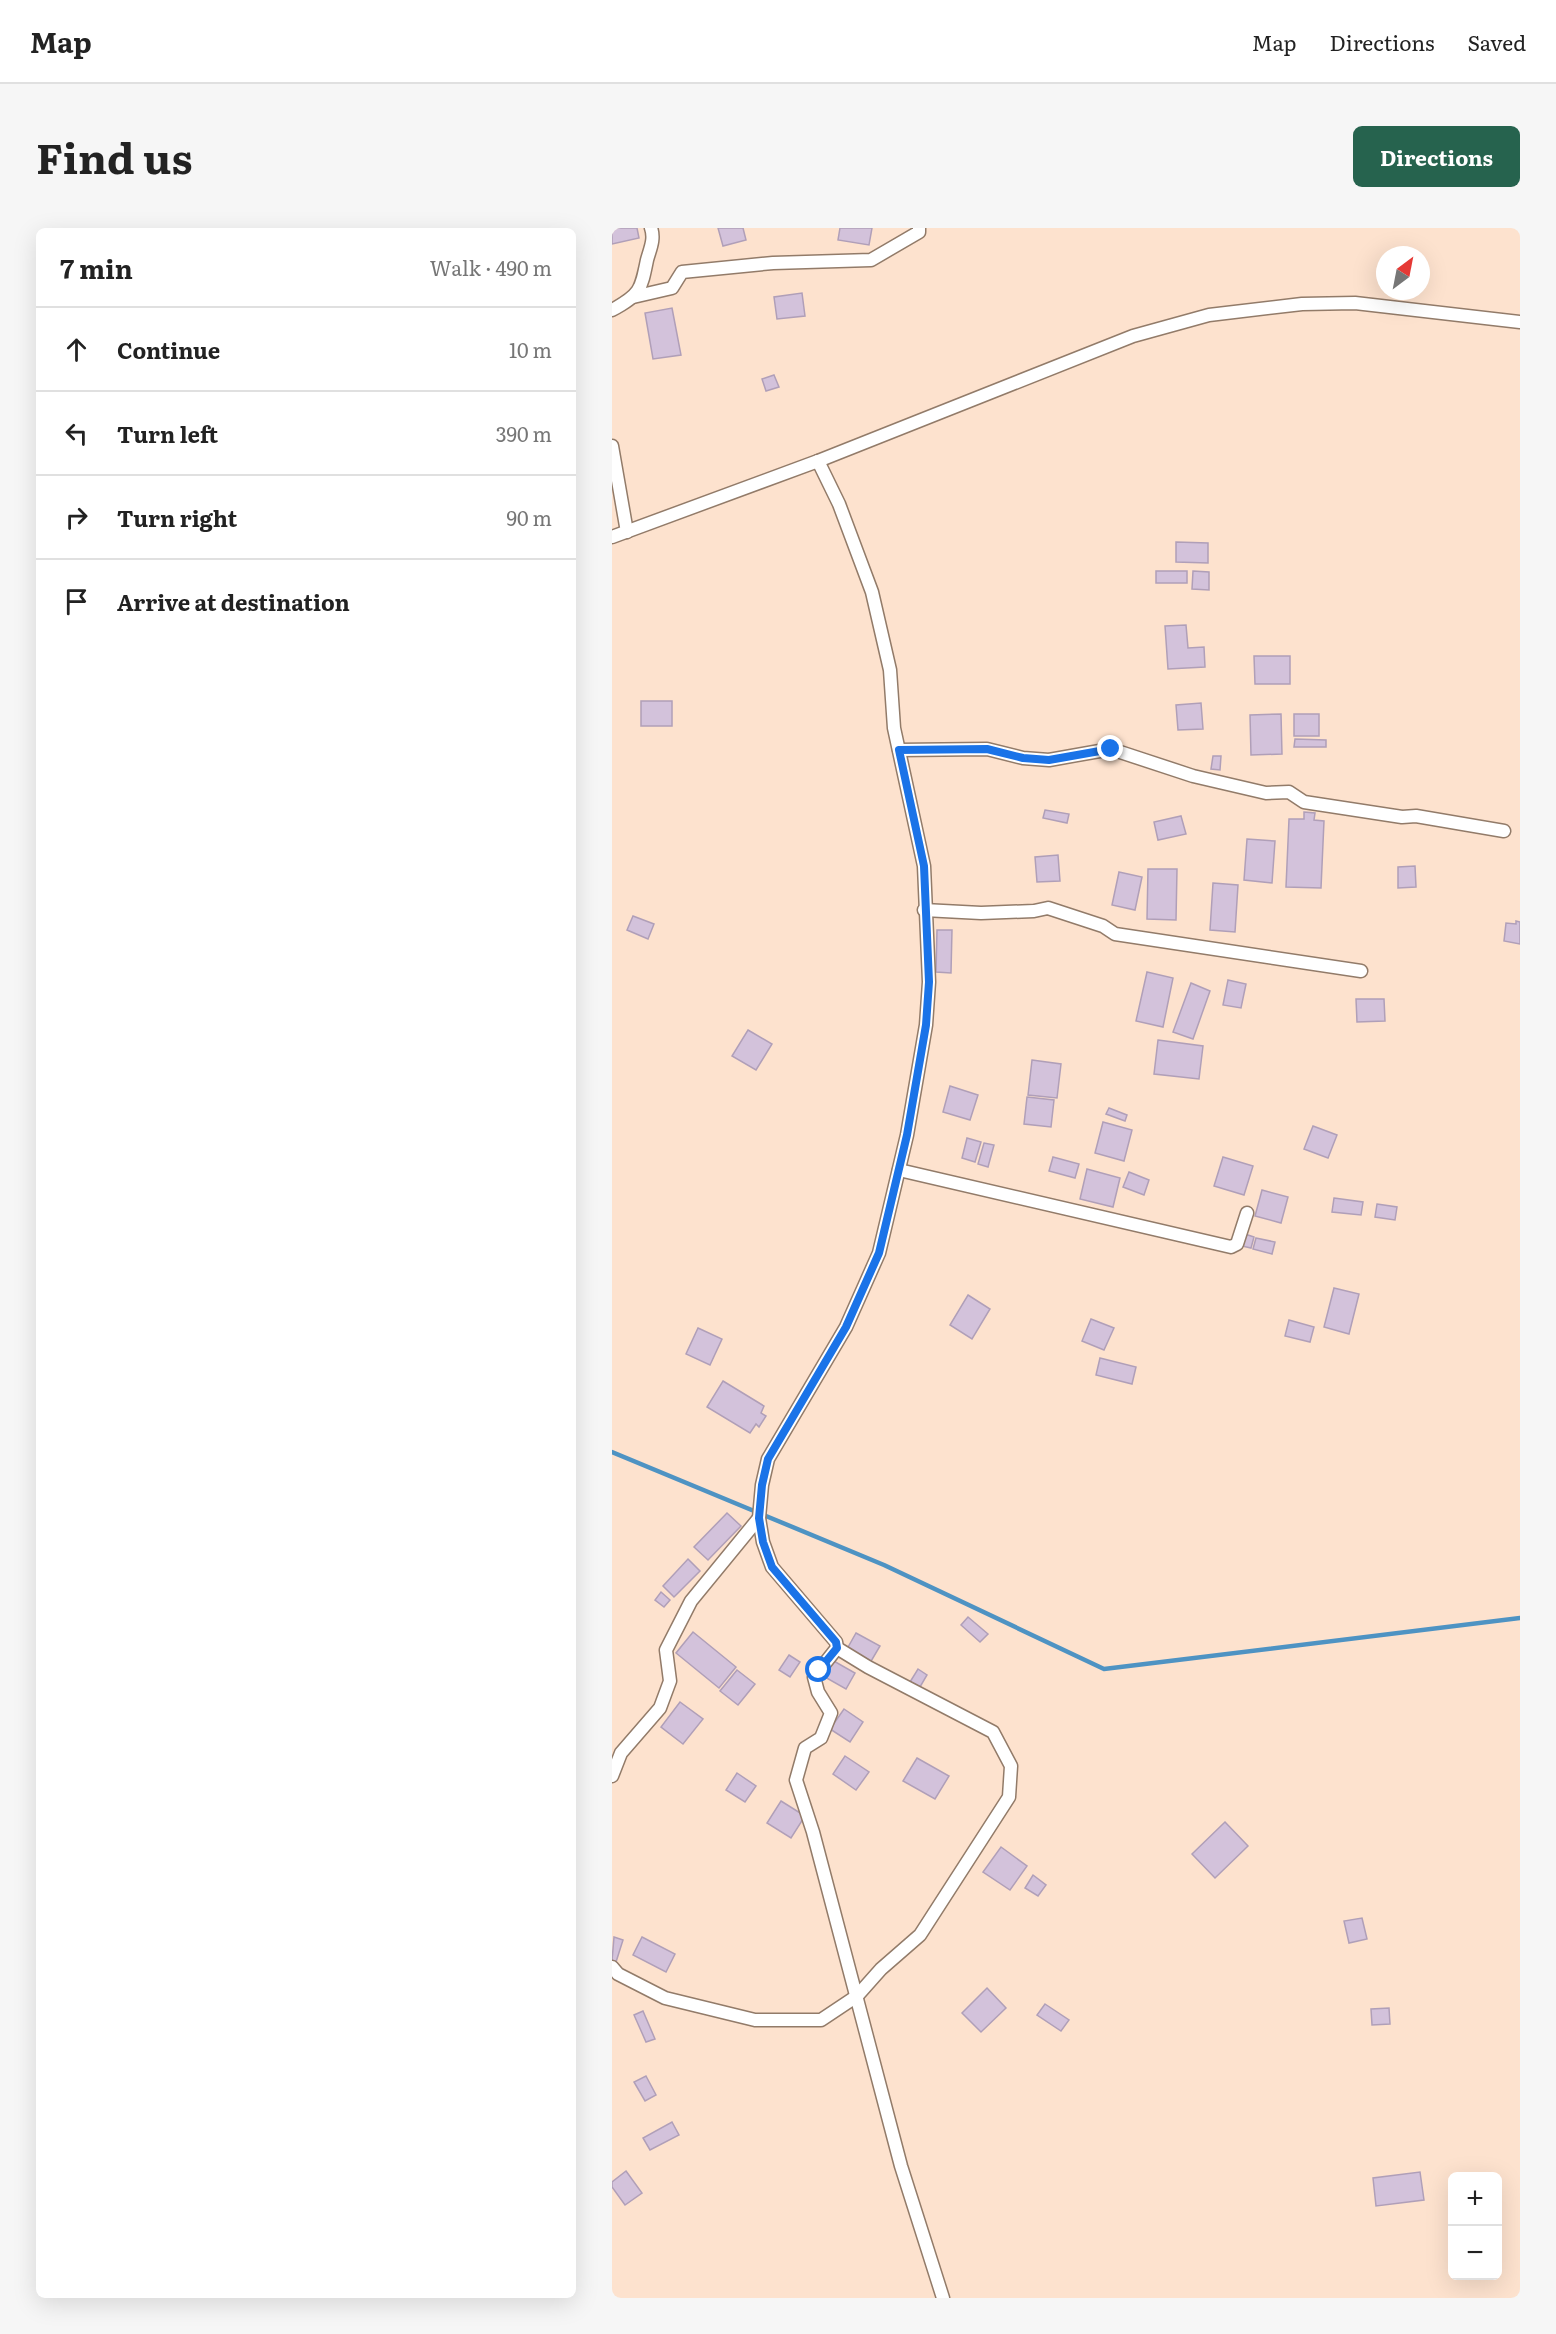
<!DOCTYPE html>
<meta charset="utf-8">
<style>
body{margin:0;font-family:Literata,serif;background:#f6f6f6;color:#222}
.controls{position:absolute;right:18px;bottom:18px;display:grid;overflow:hidden;border-radius:9px;box-shadow:0 6px 24px #0002}
.controls button{width:54px;height:54px;display:grid;place-items:center;padding:0;border:0;border-bottom:2px solid #e0e0e0;background:#fff;color:#222;font:30px sans-serif}
.compass{position:absolute;left:764px;top:18px;width:54px;height:54px;border-radius:50%;background:#fff;box-shadow:0 6px 24px #0002;rotate:32deg}
.stop{position:absolute;width:18px;height:18px;margin:-14px;border:4px solid #1a73e8;border-radius:50%;background:#fff}
.stop.end{background:#1a73e8;border-color:#fff;box-shadow:0 2px 6px #0008}
.list{margin:0;padding:0;list-style:none}
h2{display:flex;justify-content:space-between;align-items:center;height:78px;margin:0;padding:0 24px;font-size:26px}
h2 small{font-size:20px;font-weight:400;color:#767676}
.list li{display:grid;grid-template-columns:39px 1fr auto;gap:18px;align-items:center;box-sizing:border-box;height:84px;padding:0 24px;border-top:2px solid #e0e0e0}
.list b{display:block;font-size:22px;white-space:nowrap}
.list em{font-size:20px;font-style:normal;color:#767676}
.icon{flex:none;width:33px;height:33px;fill:none;stroke:currentColor;stroke-width:2;stroke-linecap:round;stroke-linejoin:round}
.map{position:relative;flex:none;width:908px;height:2070px;overflow:hidden;border-radius:9px}
header{display:flex;align-items:center;gap:36px;box-sizing:border-box;height:84px;padding:0 30px;background:#fff;border-bottom:2px solid #e0e0e0}
header strong{font-size:28px}
nav{display:flex;gap:33px;margin-inline-start:auto;font-size:21px}
.intro{display:flex;align-items:center;justify-content:space-between;box-sizing:border-box;height:144px;padding:0 36px}
h1{margin:0;font-size:42px}
.button{padding:15px 27px;border-radius:9px;background:#26634e;color:#fff;font-size:21px;font-weight:700}
main{display:flex;gap:36px;padding:0 36px}
aside{flex:1;background:#fff;border-radius:9px;box-shadow:0 6px 24px #0002}
.map>svg:first-child{display:block}
.lines{fill:none;stroke-linecap:round;stroke-linejoin:round}
.stream{stroke:#4e93c3;stroke-width:4.5}
.building{fill:#d3c2db;stroke:#b09fb8;stroke-width:1.5}
.minor-casing{stroke:#927b69;stroke-width:15}
.minor{stroke:#fff;stroke-width:12}
.route{stroke:#1a73e8;stroke-width:8}
</style>
<header>
<strong>Map</strong>
<nav><a>Map</a><a>Directions</a><a>Saved</a></nav>
</header>
<div class="intro"><h1>Find us</h1><a class="button">Directions</a></div>
<main>
<aside>
<h2>7 min<small>Walk · 490 m</small></h2>
<ul class="list">
<li><svg class="icon" aria-label="ahead" viewBox="0 0 24 24"><path d="M12 20V5M6 11l6-6 6 6"/></svg><div><b>Continue</b></div><em>10 m</em></li>
<li><svg class="icon" aria-label="left" viewBox="0 0 24 24"><path d="M17 20v-9H6M10 6l-5 5 5 5"/></svg><div><b>Turn left</b></div><em>390 m</em></li>
<li><svg class="icon" aria-label="right" viewBox="0 0 24 24"><path d="M7 20v-9h11M14 6l5 5-5 5"/></svg><div><b>Turn right</b></div><em>90 m</em></li>
<li><svg class="icon" aria-label="arrive" viewBox="0 0 24 24"><path d="M6 21V4h12l-3 4 3 4H6"/></svg><div><b>Arrive at destination</b></div></li>
</ul>
</aside>
<div class="map">
<svg width="908" height="2070" viewBox="0 0 908 2070">
<rect width="100%" height="100%" fill="#fde2ce"/>
<g class="lines">
<path class="stream" d="M0,1224L272,1337L492,1441L908,1390"/>
</g>
<g class="building">
<path d="M0,0H25L27,10L0,16Z"/>
<path d="M106,0H131L134,12L111,18Z"/>
<path d="M228,0H260L257,17L226,12Z"/>
<path d="M190,65L193,88L165,91L162,69Z"/>
<path d="M60,80L69,127L41,131L33,85Z"/>
<path d="M162,147L167,159L154,163L150,151Z"/>
<path d="M564,314L596,315V335L564,334Z"/>
<rect x="544" y="343" width="31" height="12"/>
<path d="M581,343L597,344V362L580,361Z"/>
<path d="M574,397L576,420L592,419L593,439L556,441L553,398Z"/>
<path d="M642,428H678V456H643Z"/>
<rect x="29" y="473" width="31" height="25"/>
<path d="M589,475L591,501L566,502L564,477Z"/>
<path d="M669,486L670,526L639,527L638,487Z"/>
<rect x="682" y="486" width="25" height="22"/>
<path d="M683,511L714,512V519H682Z"/>
<path d="M601,528H609L608,542L599,541Z"/>
<path d="M433,582L457,586L455,595L431,590Z"/>
<path d="M692,584L703,585L702,592L712,593L709,660L674,659L677,591H692Z"/>
<path d="M569,588L574,606L546,612L542,594Z"/>
<path d="M635,611L663,613L660,655L632,652Z"/>
<path d="M446,627L448,653L425,654L423,629Z"/>
<path d="M803,638L804,659L786,660V639Z"/>
<path d="M536,641H565L564,692L535,691Z"/>
<path d="M507,644L530,649L523,682L500,677Z"/>
<path d="M601,655L626,657L623,704L598,702Z"/>
<path d="M21,688L42,696L36,711L15,702Z"/>
<path d="M904,693L908,694V716L892,713L894,695L904,696Z"/>
<path d="M325,702H340L339,745L324,744Z"/>
<path d="M535,744L561,750L551,799L524,793Z"/>
<path d="M616,752L634,756L629,780L611,777Z"/>
<path d="M579,755L598,763L581,811L561,804Z"/>
<path d="M744,771H772L773,793L745,794Z"/>
<path d="M136,802L160,816L144,842L120,828Z"/>
<path d="M546,812L591,818L587,851L542,846Z"/>
<path d="M420,832L449,836L445,870L416,867Z"/>
<path d="M338,858L366,867L358,892L331,884Z"/>
<path d="M415,869L442,872L439,899L412,896Z"/>
<path d="M497,880L515,887L513,893L494,886Z"/>
<path d="M491,894L520,902L512,933L483,925Z"/>
<path d="M701,898L725,907L716,930L692,921Z"/>
<path d="M355,910L369,914L363,934L350,930Z"/>
<path d="M372,915L382,917L376,939L366,936Z"/>
<path d="M441,929L467,936L463,950L437,943Z"/>
<path d="M611,929L641,938L632,967L602,958Z"/>
<path d="M475,941L508,950L501,979L468,971Z"/>
<path d="M517,944L537,952L532,967L511,959Z"/>
<path d="M650,962L676,969L669,995L643,988Z"/>
<path d="M722,970L751,974L749,987L720,984Z"/>
<path d="M765,976L785,979L783,992L763,989Z"/>
<path d="M633,1006L642,1009L639,1020L630,1018Z"/>
<path d="M644,1010L663,1014L660,1026L641,1021Z"/>
<path d="M722,1060L747,1066L737,1106L712,1099Z"/>
<path d="M356,1067L378,1081L360,1111L338,1097Z"/>
<path d="M479,1091L502,1100L492,1122L470,1113Z"/>
<path d="M677,1092L702,1099L698,1114L673,1108Z"/>
<path d="M86,1100L110,1111L98,1137L74,1126Z"/>
<path d="M488,1130L524,1139L520,1156L484,1147Z"/>
<path d="M111,1153L152,1178L149,1185L154,1188L147,1199L144,1196L138,1205L95,1179Z"/>
<path d="M115,1285L129,1298L96,1332L82,1319Z"/>
<path d="M76,1331L88,1343L62,1369L51,1358Z"/>
<path d="M49,1364L58,1372L52,1379L43,1372Z"/>
<path d="M356,1389L376,1406L368,1414L349,1397Z"/>
<path d="M81,1404L124,1439L107,1460L64,1425Z"/>
<path d="M244,1405L268,1418L258,1435L235,1421Z"/>
<path d="M177,1427L188,1434L178,1449L167,1442Z"/>
<path d="M220,1432L243,1445L234,1461L211,1448Z"/>
<path d="M306,1441L315,1447L308,1459L298,1454Z"/>
<path d="M125,1442L143,1456L126,1477L108,1463Z"/>
<path d="M68,1474L91,1491L71,1516L49,1499Z"/>
<path d="M232,1481L251,1494L238,1514L218,1501Z"/>
<path d="M233,1528L257,1544L244,1562L221,1546Z"/>
<path d="M305,1530L337,1548L323,1571L291,1553Z"/>
<path d="M125,1545L144,1558L133,1574L114,1562Z"/>
<path d="M169,1573L193,1588L179,1610L155,1595Z"/>
<path d="M613,1594L636,1618L603,1650L580,1626Z"/>
<path d="M389,1619L415,1638L398,1662L371,1644Z"/>
<path d="M421,1647L434,1657L426,1668L413,1660Z"/>
<path d="M750,1690L755,1711L737,1715L732,1693Z"/>
<path d="M2,1709L11,1712L4,1734L0,1733Z"/>
<path d="M30,1709L63,1726L54,1744L21,1727Z"/>
<path d="M375,1760L394,1780L369,1804L350,1785Z"/>
<path d="M433,1776L457,1792L449,1803L425,1787Z"/>
<path d="M777,1780L778,1796L760,1797L759,1781Z"/>
<path d="M31,1783L43,1811L34,1814L22,1787Z"/>
<path d="M34,1848L44,1867L33,1873L22,1854Z"/>
<path d="M60,1894L67,1907L38,1922L31,1910Z"/>
<path d="M14,1943L30,1965L13,1977L0,1959V1954Z"/>
<path d="M808,1944L812,1972L764,1978L761,1950Z"/>
</g>
<g class="lines">
<g class="minor-casing">
<g id="minor">
<path d="M21,69L60,60L70,44L161,35L259,32L307,4V0"/>
<path d="M0,82C28,67 29,62 35,32C38,21 43,11 39,0"/>
<path d="M0,218L15,304"/>
<path d="M206,233L227,276L260,364L278,442L282,500L312,638L317,754L314,797L295,907L267,1025L234,1099L156,1231L150,1257L147,1290L151,1314L160,1339L224,1414L225,1420L202,1449L206,1464L219,1485L209,1510L193,1520L184,1552L201,1604L289,1938L331,2070"/>
<path d="M0,309L206,233L521,108L597,87L690,76L743,75L908,94"/>
<path d="M287,522L375,521L411,530L437,532L499,521L581,548L654,565L677,564L692,574L790,589L804,588L892,603"/>
<path d="M312,682L369,685L422,683L436,680L491,698L503,706L749,743"/>
<path d="M287,942L619,1019L625,1016L635,985"/>
<path d="M0,1548L9,1525L48,1480L58,1453L54,1422L79,1373L147,1290"/>
<path d="M0,1739L6,1746L53,1770L143,1792H209L245,1768L269,1741L308,1707L397,1569L399,1538L381,1504L256,1439L225,1420"/>
</g>
</g>
<use href="#minor" class="minor"/>
</g>
<g class="lines">
<path class="route" d="M207,1442L225,1420L224,1414L160,1339L151,1314L147,1290L150,1257L156,1231L234,1099L267,1025L295,907L314,797L317,754L312,638L287,522L375,521L411,530L437,532L499,521"/>
</g>
</svg>
<div class="controls">
<button>+</button>
<button>−</button>
</div>
<svg class="compass" viewBox="-18 -18 36 36"><path d="M0-13l5 13h-10z" fill="#e53935"/><path d="M0 13l5-13h-10z" fill="#767676"/></svg>
<div class="stop" style="left:207px;top:1442px"></div>
<div class="stop end" style="left:499px;top:521px"></div>
</div>
</main>
